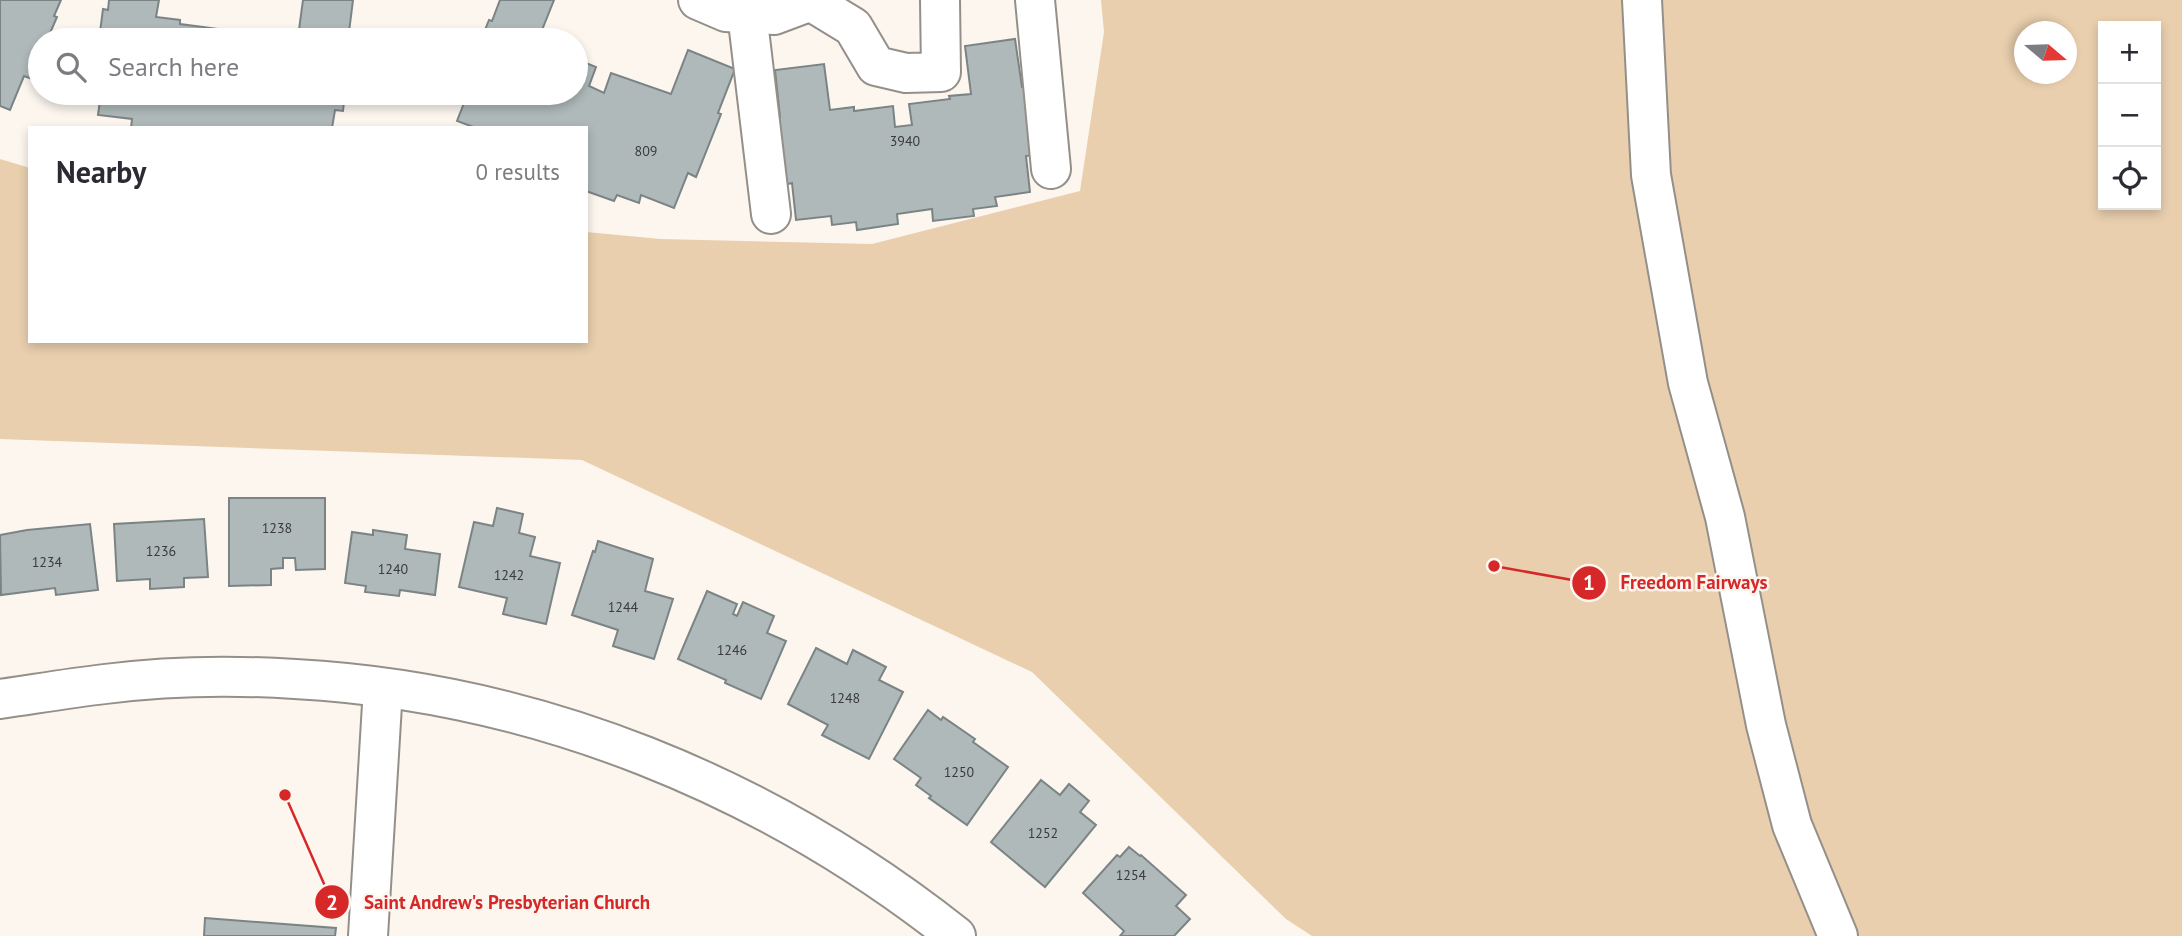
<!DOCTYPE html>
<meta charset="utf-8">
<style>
body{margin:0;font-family:"PT Sans",sans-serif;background:#f2f2f3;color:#2b2b33}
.controls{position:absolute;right:21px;top:21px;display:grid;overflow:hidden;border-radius:0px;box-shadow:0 4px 10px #0003}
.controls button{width:63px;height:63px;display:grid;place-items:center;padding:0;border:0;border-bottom:2px solid #e1e1e2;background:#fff;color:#2b2b33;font:35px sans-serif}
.compass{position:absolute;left:2014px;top:21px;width:63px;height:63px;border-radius:50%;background:#fff;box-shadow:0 4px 10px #0003;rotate:109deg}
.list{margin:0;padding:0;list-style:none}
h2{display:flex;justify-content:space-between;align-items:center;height:91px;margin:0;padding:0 28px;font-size:30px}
h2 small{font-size:23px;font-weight:400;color:#7c7c81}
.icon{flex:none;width:38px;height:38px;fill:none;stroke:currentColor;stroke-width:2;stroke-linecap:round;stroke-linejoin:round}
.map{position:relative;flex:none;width:2182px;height:936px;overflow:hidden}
.search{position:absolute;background:#fff;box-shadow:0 4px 10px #0003;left:28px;top:28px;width:560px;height:77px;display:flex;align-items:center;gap:18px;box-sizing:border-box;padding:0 24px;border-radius:38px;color:#7c7c81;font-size:26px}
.panel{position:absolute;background:#fff;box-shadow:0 4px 10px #0003;left:28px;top:126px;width:560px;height:217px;border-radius:0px}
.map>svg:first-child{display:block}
.green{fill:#e9cfae;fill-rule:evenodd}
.building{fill:#afb9b9;stroke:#7b8485;stroke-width:2}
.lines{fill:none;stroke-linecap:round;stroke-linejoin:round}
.minor-casing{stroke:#948f89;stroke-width:42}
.minor{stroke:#fff;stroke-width:38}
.labels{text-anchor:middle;stroke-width:5;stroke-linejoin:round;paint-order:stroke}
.number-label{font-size:14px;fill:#3a3b3a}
.leader{fill:none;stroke:#d62828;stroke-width:2.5}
.callout-dot{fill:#d62828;stroke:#fcf6ef;stroke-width:2.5}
.mark-label{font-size:21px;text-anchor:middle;font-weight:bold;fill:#fff}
.callout-label{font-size:19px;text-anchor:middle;font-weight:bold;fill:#d62828;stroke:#fcf6ef;stroke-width:5;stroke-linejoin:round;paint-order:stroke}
</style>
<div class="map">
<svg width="2182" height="936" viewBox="0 0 2182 936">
<rect width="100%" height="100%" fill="#fcf6ef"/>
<path class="green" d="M1101,0H2182V936H1312L1286,919L1032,672L582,460L0,439V159L30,168V341H586V232L661,239L872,244L1080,191L1104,32ZM2103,26H2156V205H2103ZM2024,32H2066V74H2024Z"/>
<g class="building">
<path d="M0,0H61L54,16L57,17L47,40H40V58L32,79L24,76L10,110L0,106Z"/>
<path d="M109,0H159L156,17L180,20V24L219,29L218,40H99L103,9L108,10Z"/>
<path d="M303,0H353L348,40H234L235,32L275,37L276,34L298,37Z"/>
<path d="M500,0H554L538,40H481L489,20L492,21Z"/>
<path d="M1015,39L1022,87H1026L1034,155L1026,156L1030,192L995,197L997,206L973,209L974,216L933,221L932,209L897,214L898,224L857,230L856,222L832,225L831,216L796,220L792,183L784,185L776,117H780L775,70L824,64L830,110L854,107V111L893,106L895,127L912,125L909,104L950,99L949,96L971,94L965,46Z"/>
<path d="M688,50L735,69L718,113L721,114L696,177L688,173L674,208L641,195L639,203L617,195L614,201L586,191V128H476L457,121L468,93H576V59L596,67L589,86L604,93L611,73L671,94Z"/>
<path d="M101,93H345L343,111L335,110L332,128H131L132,119L98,115Z"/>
<path d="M229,498H325V569L296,570L295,558H283V568L271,569V585L229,586Z"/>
<path d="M497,508L523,514L519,533L535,537L530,556L560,563L546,624L503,614L507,598L459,587L474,522L493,526Z"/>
<path d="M204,519L208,577L184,578V587L150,589V579L117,581L114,524Z"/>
<path d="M90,524L98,590L56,595L55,588L1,595L0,535L27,530Z"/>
<path d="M373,530L407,535L405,549L440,554L435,595L400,590L399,596L365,592L366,586L345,583L352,532L373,535Z"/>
<path d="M598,541L653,559L645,591L673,599L654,659L613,646L618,630L572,615L593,551L595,552Z"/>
<path d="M707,591L737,604L733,614L737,616L743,602L774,616L767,633L786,641L761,699L725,683L726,680L678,659Z"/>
<path d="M816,648L847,664L853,650L886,667L879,680L903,692L869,759L822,735L828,725L788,704Z"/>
<path d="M928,710L941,720L943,717L975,739L973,742L1008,767L967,825L929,798L931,796L916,785L921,778L894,759Z"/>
<path d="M1041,780L1060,795L1069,784L1089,801L1080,812L1096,825L1045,887L991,842Z"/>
<path d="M1129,847L1140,856L1141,855L1186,895L1176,906L1190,919L1174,936H1120L1124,931L1083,893L1117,855L1120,857Z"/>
<path d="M205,918L336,928L335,936H204Z"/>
</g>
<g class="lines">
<g class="minor-casing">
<g id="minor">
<path d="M698,0L726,12L774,15L814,0"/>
<path d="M1035,0L1051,169"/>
<path d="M1642,0L1651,175L1688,383L1725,517L1766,725L1792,825L1838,936"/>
<path d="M812,2L853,27L876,66L906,73L941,72L940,0"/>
<path d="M747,13L771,214"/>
<path d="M0,699C35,694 70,688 105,684C167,676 232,675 295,679C537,692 767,786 956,936"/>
<path d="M368,936L383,688"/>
</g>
</g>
<use href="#minor" class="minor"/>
</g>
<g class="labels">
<g class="number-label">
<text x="905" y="146">3940</text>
<text x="646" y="156">809</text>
<text x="277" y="533">1238</text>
<text x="161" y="556">1236</text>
<text x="47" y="567">1234</text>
<text x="393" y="574">1240</text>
<text x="509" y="580">1242</text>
<text x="623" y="612">1244</text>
<text x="732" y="655">1246</text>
<text x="845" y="703">1248</text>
<text x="959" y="777">1250</text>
<text x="1043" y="838">1252</text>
<text x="1131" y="880">1254</text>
</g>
</g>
<path class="leader" d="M1494 566L1589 583M285 795L332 902"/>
<g class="callout-dot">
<circle cx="1494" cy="566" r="7"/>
<circle cx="285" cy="795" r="7"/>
<circle cx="1589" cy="583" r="18"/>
<circle cx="332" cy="902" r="18"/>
</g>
<g class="mark-label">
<text x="1589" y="590">1</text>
<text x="332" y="910">2</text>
</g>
<g class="callout-label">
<text x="1694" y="589">Freedom Fairways</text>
<text x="507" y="909">Saint Andrew's Presbyterian Church</text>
</g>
</svg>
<div class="controls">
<button>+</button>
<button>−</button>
<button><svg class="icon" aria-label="locate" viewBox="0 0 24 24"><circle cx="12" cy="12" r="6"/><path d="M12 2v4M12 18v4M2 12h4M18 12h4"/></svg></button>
</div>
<svg class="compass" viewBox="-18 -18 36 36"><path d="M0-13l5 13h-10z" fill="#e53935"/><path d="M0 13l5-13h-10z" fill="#7c7c81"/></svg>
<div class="search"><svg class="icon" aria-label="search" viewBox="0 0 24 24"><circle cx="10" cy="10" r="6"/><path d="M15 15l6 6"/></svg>Search here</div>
<section class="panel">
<h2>Nearby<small>0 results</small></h2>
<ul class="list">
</ul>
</section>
</div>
